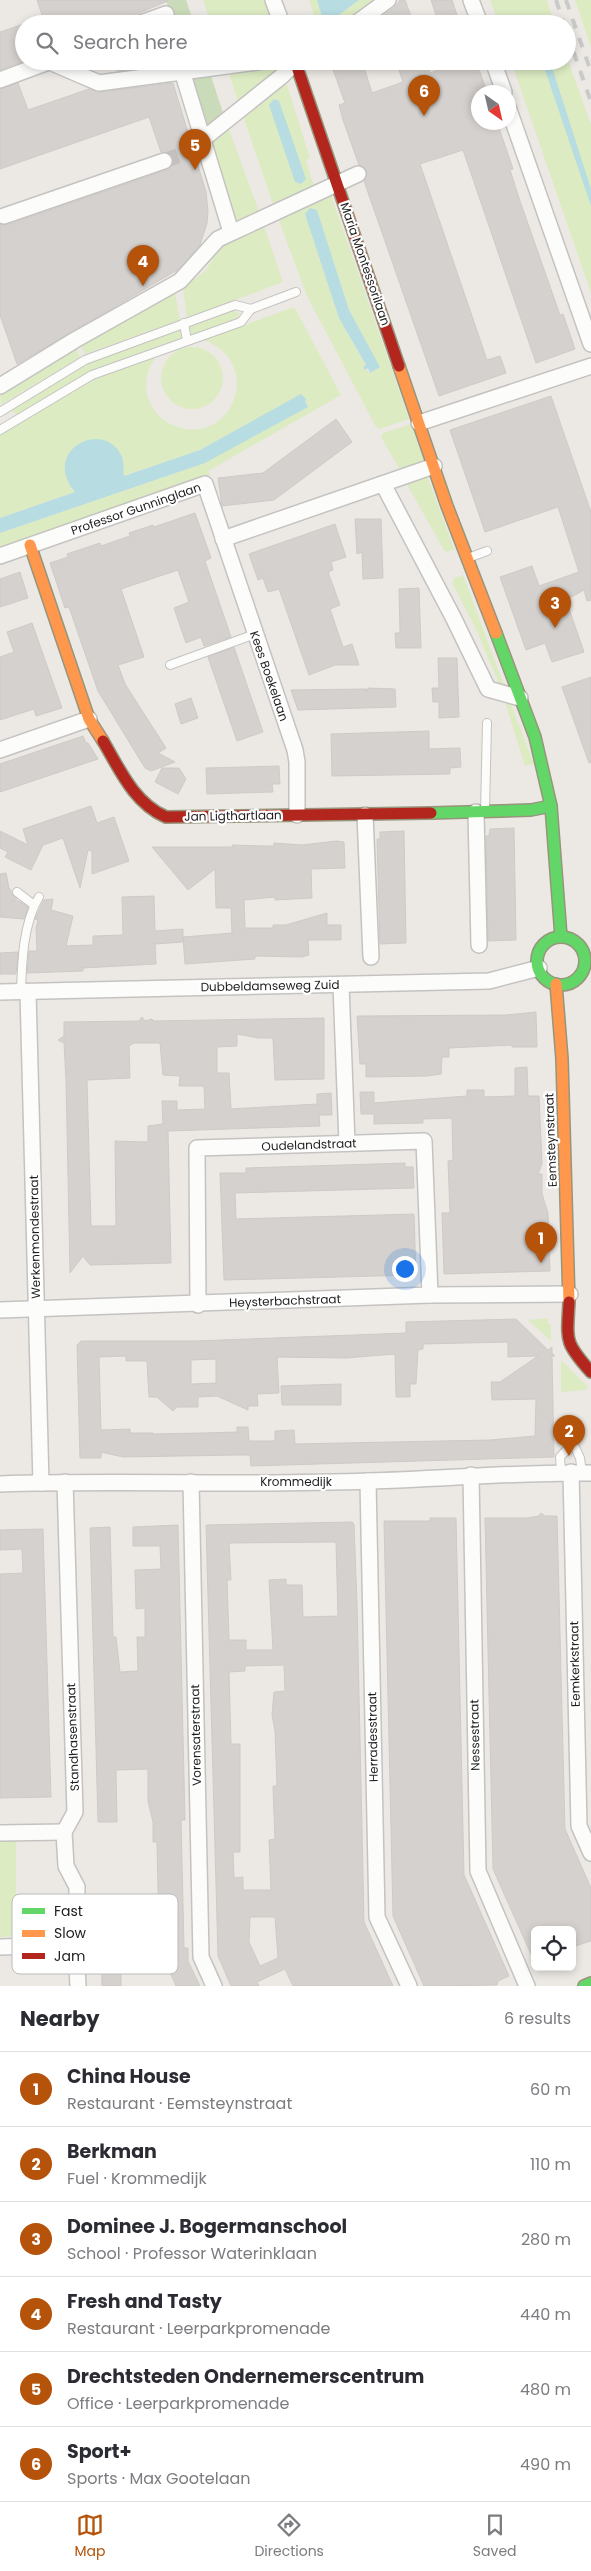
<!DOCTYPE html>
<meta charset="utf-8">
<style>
body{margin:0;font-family:Poppins,sans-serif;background:#f7f7f7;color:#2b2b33}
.controls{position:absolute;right:15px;bottom:15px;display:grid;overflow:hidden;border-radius:8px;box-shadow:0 2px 8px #0003}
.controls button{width:45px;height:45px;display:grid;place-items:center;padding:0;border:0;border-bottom:1px solid #e1e1e2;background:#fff;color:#2b2b33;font:25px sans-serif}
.compass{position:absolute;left:471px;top:85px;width:45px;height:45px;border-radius:50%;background:#fff;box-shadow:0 2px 8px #0003;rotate:146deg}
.you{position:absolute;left:404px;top:1268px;width:18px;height:18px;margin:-12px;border:4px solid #fff;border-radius:50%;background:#1a73e8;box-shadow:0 0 0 8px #1a73e833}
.badge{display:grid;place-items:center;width:32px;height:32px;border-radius:50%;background:#b45309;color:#fff;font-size:16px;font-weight:700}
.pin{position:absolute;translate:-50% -41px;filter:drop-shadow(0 1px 2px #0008)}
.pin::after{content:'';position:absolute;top:26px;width:18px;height:15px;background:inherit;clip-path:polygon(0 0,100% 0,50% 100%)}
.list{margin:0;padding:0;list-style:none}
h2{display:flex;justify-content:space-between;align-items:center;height:65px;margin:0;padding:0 20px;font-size:21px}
h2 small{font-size:16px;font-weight:400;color:#7c7c81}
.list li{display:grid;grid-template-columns:32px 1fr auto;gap:15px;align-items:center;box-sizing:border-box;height:75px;padding:0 20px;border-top:1px solid #e1e1e2}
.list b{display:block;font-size:19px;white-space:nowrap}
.list p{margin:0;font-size:16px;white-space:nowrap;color:#7c7c81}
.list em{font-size:16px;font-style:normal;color:#7c7c81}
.icon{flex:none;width:28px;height:28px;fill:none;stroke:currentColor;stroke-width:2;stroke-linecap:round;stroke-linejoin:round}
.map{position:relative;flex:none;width:591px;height:1986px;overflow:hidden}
.search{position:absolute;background:#fff;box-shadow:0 2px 8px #0003;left:15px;right:15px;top:15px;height:55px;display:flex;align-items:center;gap:12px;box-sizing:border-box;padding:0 18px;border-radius:28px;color:#7c7c81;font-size:19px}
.sheet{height:515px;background:#fff}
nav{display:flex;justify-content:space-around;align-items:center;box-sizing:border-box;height:70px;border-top:1px solid #e1e1e2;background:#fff;font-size:14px;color:#7c7c81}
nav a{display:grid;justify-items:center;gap:2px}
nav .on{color:#b45309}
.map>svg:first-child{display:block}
.grass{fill:#dcebc2;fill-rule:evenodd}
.forest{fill:#c9dbb9}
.water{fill:#b7dce1}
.building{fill:#d4d1ce;stroke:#cfcac6;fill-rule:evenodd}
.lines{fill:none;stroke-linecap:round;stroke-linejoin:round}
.street-tunnel{stroke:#c3c0bd;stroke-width:15;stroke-dasharray:15 8;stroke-linecap:butt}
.lane-casing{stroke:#c4c3c1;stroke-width:10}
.street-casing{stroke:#c4c3c1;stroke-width:18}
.fast-casing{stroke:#97957c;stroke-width:14}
.slow-casing{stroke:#97957c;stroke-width:14}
.jam-casing{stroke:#97957c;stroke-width:14}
.lane{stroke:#fcfcfb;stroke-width:8}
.street{stroke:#fcfcfb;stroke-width:15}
.fast{stroke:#63d668;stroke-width:11}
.slow{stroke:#ff974d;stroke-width:11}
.jam{stroke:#b3261e;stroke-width:11}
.rail{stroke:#cacac9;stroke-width:4;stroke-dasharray:10 10;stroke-linecap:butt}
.labels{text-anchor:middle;stroke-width:4.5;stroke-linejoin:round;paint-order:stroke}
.street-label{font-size:12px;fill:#1d1d1d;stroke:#fff}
.key{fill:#fff;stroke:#bbb;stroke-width:1}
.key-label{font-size:14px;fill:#1d1d1d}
</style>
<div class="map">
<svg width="591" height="1986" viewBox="0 0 591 1986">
<rect width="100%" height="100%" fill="#ece9e5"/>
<g class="grass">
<path d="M203,0H265L272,24H211Z"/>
<path d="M309,0H317L323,19L332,20L359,0H374L343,24H317Z"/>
<path d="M490,0H547L555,24H499Z"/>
<path d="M575,0H591V47Z"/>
<path d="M567,58L591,124V293L511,61H567Z"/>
<path d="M279,64L282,72L239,104L228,71Z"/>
<path d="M281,84L287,85L310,158L306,161L315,189L274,207L242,113Z"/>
<path d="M228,127L260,214L237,223L211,143V137Z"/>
<path d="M331,195L409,419L380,429L376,427L307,296L278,218ZM317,211L349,310L380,367L370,373L363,367L366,366L339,318L306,214L307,212Z"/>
<path d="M264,226L283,282L187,318L183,288L206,270L221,245Z"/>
<path d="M175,293L180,320L85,354L79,343Z"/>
<path d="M291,308H295L341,395L208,471L210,476L0,548V533L205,463L308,406L305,401L307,400L301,395L200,450L123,476L71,488L75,492L0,518V435L95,379L156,357C146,370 143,388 150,403C155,414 164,422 175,426C233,448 265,361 203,340Z"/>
<path d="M233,310L239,313L238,318L189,336L187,327Z"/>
<path d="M181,329L182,338L96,369L17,415L12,411L13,407L92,361Z"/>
<path d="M75,346L80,357L1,405L0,389Z"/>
<circle cx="192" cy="378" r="31"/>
<path d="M411,424L425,464L401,472L381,437L383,433Z"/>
<path d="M420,475L428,478L454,549L447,552L444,550L405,481Z"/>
<path d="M463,575L504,685L499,684L476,629L452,583L454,578Z"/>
<path d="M504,699H509L534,764L525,766Z"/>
<path d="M548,1318V1324H551V1341L528,1320Z"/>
<path d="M561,1360L588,1387L586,1390L561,1392Z"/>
<path d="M0,1837H16V1936L0,1937Z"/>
</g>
<g class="forest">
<path d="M166,0H186L194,24H173Z"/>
<path d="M211,76L224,116L206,127L190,79Z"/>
</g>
<g class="water">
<path d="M317,0H359L332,20H323Z"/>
<path d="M542,61H550L591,189V206Z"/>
<path d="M274,99L279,101L306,179L301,184L295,182L269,105Z"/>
<path d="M310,208L317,210L349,310L380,367L370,373L368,368L365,370L363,367L366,365L339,318L305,214Z"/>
<path d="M301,394L307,400L305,401L308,407L205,463L0,533V518L75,492C40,450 105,417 122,457C124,463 123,470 124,476L200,450Z"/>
</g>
<g class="building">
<path d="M37,0H168V1L134,15L129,24H45Z"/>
<path d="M400,0H405L414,24H371L394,8Z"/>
<path d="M431,0H452L460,24H439Z"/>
<path d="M24,24V61L0,70V32Z"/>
<path d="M113,61H170V64L117,71Z"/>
<path d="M330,61H362L372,93L403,82L396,61H427L430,73L464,61H476L487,92H478V122H497L513,169L510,170L520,201L560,315L563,314L575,349L536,363L463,150L420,164L487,360L500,356L506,373L439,396L364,181L367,171L359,165L343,120L339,105L345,103Z"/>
<path d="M18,83L28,110L89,89L100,92L173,83L206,192L208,211L207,223L200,245L179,269L17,364L0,315V224L7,225L167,170L173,162L170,154L161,152L149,117L0,169V89Z"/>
<path d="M551,396L591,512V600L587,601L584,590L566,600L584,652L552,662L545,643L526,650L500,577L532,566L539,586L579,572L558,507L485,532L450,430Z"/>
<path d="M336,419L352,442L274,500L222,506L218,478L263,473Z"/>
<path d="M195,513L211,558L205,561L231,637L204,646L201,637L186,643L174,608L189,602L178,570L121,589L144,657L118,665L125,684L166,748L158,753L175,762L151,771L145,768L98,691L69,607L65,608L50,563L68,557L67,554L100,543L101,546L130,536L129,533L153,525L154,527Z"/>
<path d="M355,519H381L383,578L363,579L362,552L357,554Z"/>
<path d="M335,524L346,557L331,562L333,570L328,572L340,605L330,609L343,647L352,644L359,665H335L309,675L279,589L268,592L263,578L258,580L249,554Z"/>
<path d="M20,572L28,598L0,607V579Z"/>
<path d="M419,588L421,648H396L395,633H400L399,589Z"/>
<path d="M32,623L62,708L36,716L34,709L0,720V657L14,652L7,632Z"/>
<path d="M234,647L263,732L237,741L208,657Z"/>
<path d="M438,658H457L459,717L439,718V702H433L432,688H439Z"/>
<path d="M591,677V762L589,763L562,687Z"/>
<path d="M368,688L395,689L396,707L298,710L291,690L366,689L367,692Z"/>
<path d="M191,698L198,718L181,724L175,704Z"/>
<path d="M429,731V749L460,748L461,767L450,768V774L332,776L331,734Z"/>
<path d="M83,736L86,743H88L98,759L0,792V764Z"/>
<path d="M279,766L280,784H272L273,792L207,794L206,768Z"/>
<path d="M162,768H179L186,779L178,794L155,782Z"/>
<path d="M91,806L97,823L114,817L129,861L92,874V851L88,850L80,888L63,838L43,845L31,870L5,857L8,852L0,848V831L28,845L23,829Z"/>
<path d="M514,828L516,940L488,941L486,836H489L490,829Z"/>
<path d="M404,831L406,943L380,944L377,839H380V832Z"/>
<path d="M337,841L344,842L345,868L311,869L312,898L275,900V897L244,900L245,928H273V925H286L327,913V925H341V940H308L309,955L302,957L255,956V959L185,964L183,937L232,933L231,908H216L215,869L188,890L152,847H233L232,845L261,846H274V843L302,845Z"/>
<path d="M6,873L9,888L17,899L12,901H19L28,907L24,919L0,917V874Z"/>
<path d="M154,896L155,931L183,929V942L155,944L156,964L83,968V971L27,973L29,951H37L36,928L38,920L35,919L44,900L53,899L51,910L73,916L66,946L93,945V936L123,935L122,897Z"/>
<path d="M18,952L16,974H0V953Z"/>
<path d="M536,1012L537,1047H512V1045L449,1048V1057H442L441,1074L427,1076L366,1077V1064H360L357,1016L506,1015Z"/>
<path d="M142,1017L145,1021L152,1019L154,1021L324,1018V1079L275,1080L273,1038H258L237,1034V1046L217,1047V1073H229L231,1109L317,1104V1094L331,1093L332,1115H319L320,1126L168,1131L171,1263L90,1265L83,1256L70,1273L66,1080L64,1043L58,1040L64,1036V1022L139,1021ZM134,1043H160L163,1075L180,1076L179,1086H204L205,1109L177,1110V1101H162L163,1124L148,1126V1142L115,1141L116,1226H91L87,1080L130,1078L129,1046Z"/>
<path d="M527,1067L528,1096H539L542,1164L538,1174H542V1194L548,1213L550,1271L444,1274L442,1213H450L448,1161L453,1160L452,1118L423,1119V1123L374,1124V1114H361L360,1092H374V1103L467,1096V1090H484V1097L515,1096V1068Z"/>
<path d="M405,1163V1167H413L414,1188L235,1193L236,1219L414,1214L416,1275L224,1280L220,1173H246V1168Z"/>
<path d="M516,1319L548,1350L552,1347V1353L555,1356H552L554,1457L251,1466L250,1455H237L123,1457L101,1452V1458H80L77,1345L81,1341H195L406,1333V1322ZM508,1342V1357L538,1356L500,1382H491L492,1400L536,1399L535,1436L490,1440L295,1444L294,1430L275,1431V1441H249L248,1427H237V1432L204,1433L151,1434L153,1433H130V1429L101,1430L99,1357L126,1356V1361H147L149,1397H157L173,1411L177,1407H198V1397L217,1396L248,1410V1406H258L257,1394L279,1393L277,1357L346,1358L395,1354L396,1397H410V1384H416L418,1350L423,1349V1344ZM216,1359V1383L191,1384V1360Z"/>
<path d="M341,1384V1405H282L281,1386Z"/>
<path d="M541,1513L545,1516H557L565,1829L591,1888V1941L572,1947V1930H535V1963L493,1869L485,1518H527L539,1516Z"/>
<path d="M430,1518H456L464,1875L509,1976L498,1981L497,1985L424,1986L393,1916L384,1521H430Z"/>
<path d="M352,1522L354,1524L357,1603L364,1922L393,1986H293L285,1969L257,1982L259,1986H231L218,1956L206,1525ZM336,1542L338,1616L303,1617L302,1585H286V1579L269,1580L273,1650H246V1640H229L227,1580H231L229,1543ZM284,1665L285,1691L274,1692L272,1715L275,1731L277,1786H273L275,1839L269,1840L271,1890H243V1877L234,1878L233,1852H240V1744H231L229,1672L245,1671V1666ZM250,1917H275L278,1958L260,1966L249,1942Z"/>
<path d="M178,1525L185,1820H181L184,1948H188V1961L200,1986H176L169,1970L121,1972V1986H102L101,1950L119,1949L103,1928L98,1916L111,1917L106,1904H122L132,1909L159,1936L157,1842H153V1822L148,1801V1769L116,1770L117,1822H98L90,1528L110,1527L113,1637H116L120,1672L138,1671L137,1637H145V1608L136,1609L135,1570L161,1569L160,1546H133V1527Z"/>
<path d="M43,1529L51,1797L0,1798V1574L23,1573L22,1549L0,1550V1530Z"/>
</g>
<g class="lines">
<path class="street-tunnel" d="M164,161L193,150"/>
<g class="lane-casing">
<g id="lane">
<path d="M184,323L187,341"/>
<path d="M0,412L85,360L235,305L251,309L296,292"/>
<path d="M0,430L92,375L241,322L251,309"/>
<path d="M468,558L487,551"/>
<path d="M170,665L255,634"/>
<path d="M485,811L487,723"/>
<path d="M17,892L34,905"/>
<path d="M21,992C22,961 23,924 39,897"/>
<path d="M561,1472L560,1457L573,1443L580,1458L582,1473"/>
</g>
</g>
<g class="street-casing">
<g id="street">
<path d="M273,0L282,24"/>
<path d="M471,0L480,24"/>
<path d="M138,24L166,14"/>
<path d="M355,24L388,0"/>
<path d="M179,61L231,232"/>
<path d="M493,61L504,92"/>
<path d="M50,62L99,83L264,61"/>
<path d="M0,80L51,61"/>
<path d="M508,107L591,344"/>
<path d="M202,140L282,76L297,61"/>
<path d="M4,216L164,161"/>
<path d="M0,386L75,340L180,281L218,239L358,174"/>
<path d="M419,423L591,366"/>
<path d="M383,484L453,617L488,689L520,698"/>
<path d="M223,539L434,466"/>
<path d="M0,556L205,484L295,750L297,762V815"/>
<path d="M0,750L89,719"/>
<path d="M476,812L479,945"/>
<path d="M365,815L371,957"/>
<path d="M341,985L347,1143"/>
<path d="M0,992L489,981L539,968"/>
<path d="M28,992L41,1483"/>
<path d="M198,1305L197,1148L424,1141L430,1295"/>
<path d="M0,1310L430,1295L570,1294"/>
<path d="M571,1472L579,1826L591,1853"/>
<path d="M471,1475L478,1871L527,1986"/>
<path d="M368,1481L377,1917L409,1986"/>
<path d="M65,1482L75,1812L64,1832L66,1866L77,1887L76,1945L78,1986"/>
<path d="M191,1482L201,1957L214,1986"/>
<path d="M0,1484C122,1480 245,1486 368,1481C442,1479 516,1472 591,1473"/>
<path d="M0,1833L64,1832"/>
<path d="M0,1947L76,1945"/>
</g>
</g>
<g class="fast-casing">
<g id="fast">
<path d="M496,633L535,737L551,806L561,937"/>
<path d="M431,813L531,810L551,806"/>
<circle cx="561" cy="961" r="24"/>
<path d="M584,1986L591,1983"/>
</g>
</g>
<g class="slow-casing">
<g id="slow">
<path d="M399,366L447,506L496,633"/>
<path d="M30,545L89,719L103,741"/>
<path d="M556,984L562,1059L569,1302"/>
</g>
</g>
<g class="jam-casing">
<g id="jam">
<path d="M295,61L399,366"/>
<path d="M103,741C120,770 134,803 166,817L431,813"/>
<path d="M569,1302C567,1341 564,1342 591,1372"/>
</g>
</g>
<use href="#lane" class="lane"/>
<use href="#street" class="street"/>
<use href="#fast" class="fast"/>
<use href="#slow" class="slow"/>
<use href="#jam" class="jam"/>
<g class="rail">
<path d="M556,0L564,24"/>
<path d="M566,0L591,72"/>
<path d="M567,33L591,102"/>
</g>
</g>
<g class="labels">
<g class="street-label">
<text transform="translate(365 264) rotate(71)" y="4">Maria Montessorilaan</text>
<text transform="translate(136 509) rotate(-19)" y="4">Professor Gunninglaan</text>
<text transform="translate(269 676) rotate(71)" y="4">Kees Boekelaan</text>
<text transform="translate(233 816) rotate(-1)" y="4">Jan Ligthartlaan</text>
<text transform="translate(270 986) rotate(-1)" y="4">Dubbeldamseweg Zuid</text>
<text transform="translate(551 1140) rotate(-92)" y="4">Eemsteynstraat</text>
<text transform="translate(309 1145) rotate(-2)" y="4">Oudelandstraat</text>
<text transform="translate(35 1237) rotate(-91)" y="4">Werkenmondestraat</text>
<text transform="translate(285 1301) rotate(-2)" y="4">Heysterbachstraat</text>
<text x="296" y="1486">Krommedijk</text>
<text transform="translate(575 1664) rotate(-91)" y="4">Eemkerkstraat</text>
<text transform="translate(196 1735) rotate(-91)" y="4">Vorensaterstraat</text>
<text transform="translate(475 1735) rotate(-91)" y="4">Nessestraat</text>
<text transform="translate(73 1737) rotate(-92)" y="4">Standhasenstraat</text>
<text transform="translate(373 1737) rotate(-91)" y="4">Herradesstraat</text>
</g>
</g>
<rect x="12" y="1894" width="166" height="80" rx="8" class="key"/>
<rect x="22" y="1908" width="23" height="6" fill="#63d668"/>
<rect x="22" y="1930" width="23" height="7" fill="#ff974d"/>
<rect x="22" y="1953" width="23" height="6" fill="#b3261e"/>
<g class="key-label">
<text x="54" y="1916">Fast</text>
<text x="54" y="1938">Slow</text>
<text x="54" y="1961">Jam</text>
</g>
</svg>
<div class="controls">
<button><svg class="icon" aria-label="locate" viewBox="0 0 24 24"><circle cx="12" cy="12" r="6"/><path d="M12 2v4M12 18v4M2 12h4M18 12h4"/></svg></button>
</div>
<svg class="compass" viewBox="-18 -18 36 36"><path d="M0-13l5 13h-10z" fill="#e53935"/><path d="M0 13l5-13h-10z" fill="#7c7c81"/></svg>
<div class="you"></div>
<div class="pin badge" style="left:541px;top:1263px">1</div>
<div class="pin badge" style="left:569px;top:1456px">2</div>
<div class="pin badge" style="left:555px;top:628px">3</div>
<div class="pin badge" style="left:143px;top:286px">4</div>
<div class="pin badge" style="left:195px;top:170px">5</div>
<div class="pin badge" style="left:424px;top:116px">6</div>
<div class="search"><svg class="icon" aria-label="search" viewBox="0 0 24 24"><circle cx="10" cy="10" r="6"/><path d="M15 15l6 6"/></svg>Search here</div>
</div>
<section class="sheet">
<h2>Nearby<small>6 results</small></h2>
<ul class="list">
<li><span class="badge">1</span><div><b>China House</b><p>Restaurant · Eemsteynstraat</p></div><em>60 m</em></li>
<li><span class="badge">2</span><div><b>Berkman</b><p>Fuel · Krommedijk</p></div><em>110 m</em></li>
<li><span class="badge">3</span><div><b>Dominee J. Bogermanschool</b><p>School · Professor Waterinklaan</p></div><em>280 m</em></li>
<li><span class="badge">4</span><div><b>Fresh and Tasty</b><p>Restaurant · Leerparkpromenade</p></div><em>440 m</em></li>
<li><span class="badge">5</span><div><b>Drechtsteden Ondernemerscentrum</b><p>Office · Leerparkpromenade</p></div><em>480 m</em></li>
<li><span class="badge">6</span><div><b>Sport+</b><p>Sports · Max Gootelaan</p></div><em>490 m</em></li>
</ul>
</section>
<nav>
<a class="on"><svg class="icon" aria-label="map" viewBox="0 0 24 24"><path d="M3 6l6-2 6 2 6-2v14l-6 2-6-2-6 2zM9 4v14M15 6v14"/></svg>Map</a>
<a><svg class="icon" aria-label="directions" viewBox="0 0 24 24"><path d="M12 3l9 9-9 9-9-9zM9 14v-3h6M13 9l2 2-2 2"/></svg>Directions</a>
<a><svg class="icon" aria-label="saved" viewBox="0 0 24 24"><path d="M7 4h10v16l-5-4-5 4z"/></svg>Saved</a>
</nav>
